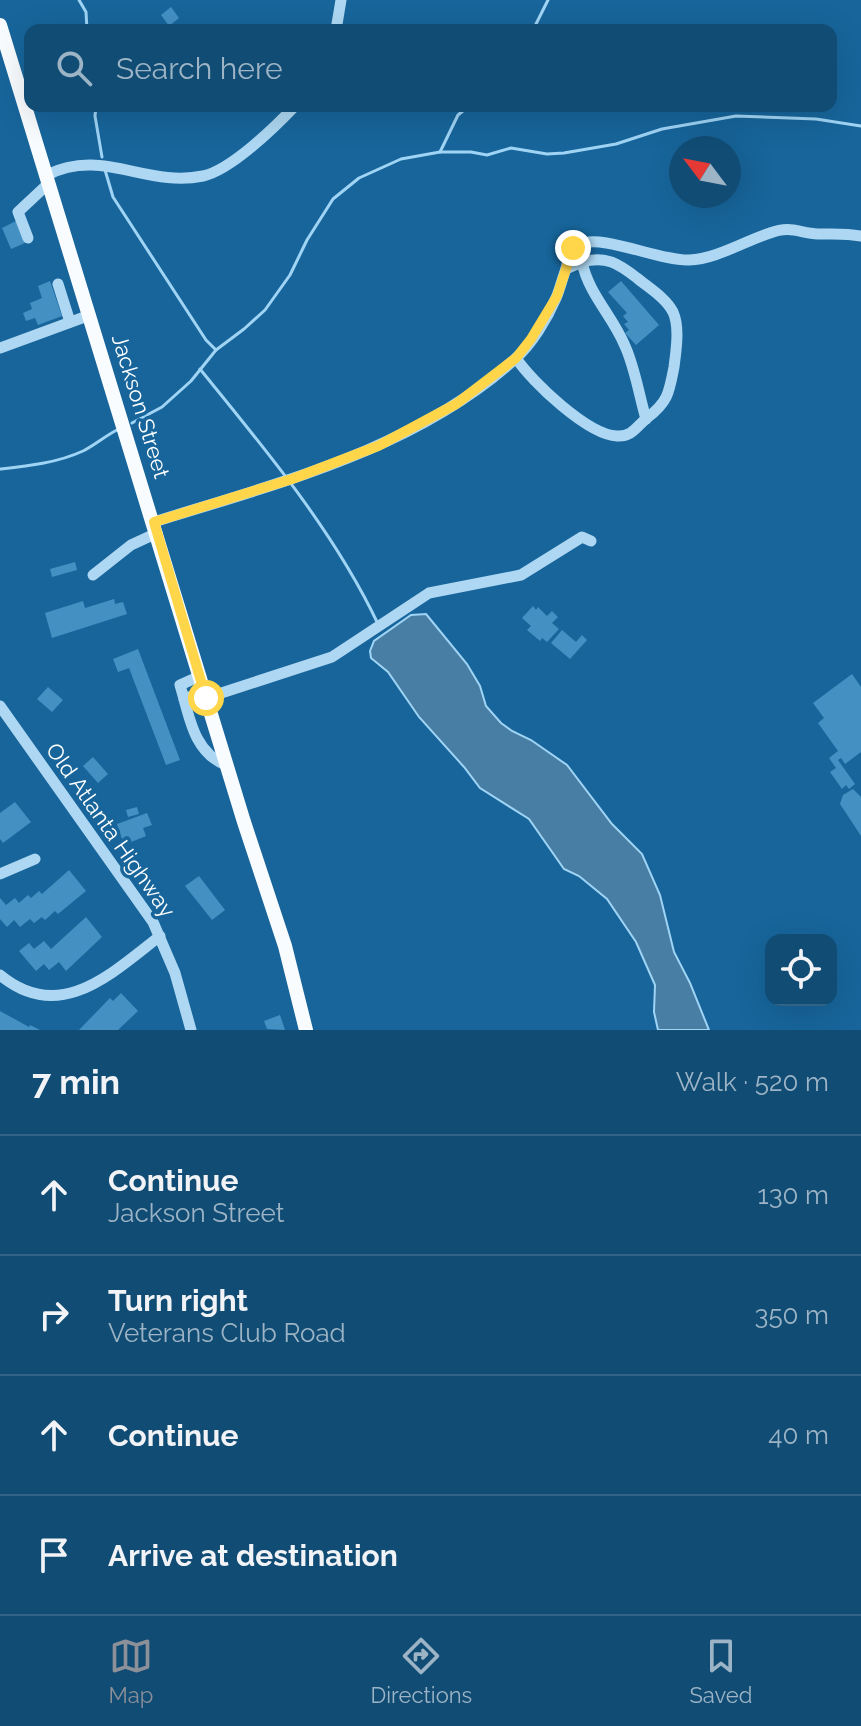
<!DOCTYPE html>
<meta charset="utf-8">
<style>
body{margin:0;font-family:Raleway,sans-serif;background:#1e567c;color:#f1f3f6}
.controls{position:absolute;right:24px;bottom:24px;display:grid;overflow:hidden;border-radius:16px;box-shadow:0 8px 32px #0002}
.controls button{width:72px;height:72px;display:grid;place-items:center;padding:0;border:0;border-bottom:2px solid #306386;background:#114c74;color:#f1f3f6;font:40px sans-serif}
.compass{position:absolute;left:669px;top:136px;width:72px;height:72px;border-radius:50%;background:#114c74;box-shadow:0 8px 32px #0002;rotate:302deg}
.stop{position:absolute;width:24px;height:24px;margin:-18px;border:6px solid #ffd54a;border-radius:50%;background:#fff}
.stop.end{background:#ffd54a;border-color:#fff;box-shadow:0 2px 8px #0008}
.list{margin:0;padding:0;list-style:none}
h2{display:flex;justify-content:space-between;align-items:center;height:104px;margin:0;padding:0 32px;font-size:34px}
h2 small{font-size:26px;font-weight:400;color:#9cb4c5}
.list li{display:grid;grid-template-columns:52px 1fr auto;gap:24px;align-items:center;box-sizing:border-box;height:120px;padding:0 32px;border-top:2px solid #306386}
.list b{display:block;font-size:30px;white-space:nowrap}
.list p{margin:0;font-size:26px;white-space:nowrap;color:#9cb4c5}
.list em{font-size:26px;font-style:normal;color:#9cb4c5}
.icon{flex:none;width:44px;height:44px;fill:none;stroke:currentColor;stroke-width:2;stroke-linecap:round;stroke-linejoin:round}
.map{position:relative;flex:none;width:861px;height:1030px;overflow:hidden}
.search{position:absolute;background:#114c74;box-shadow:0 8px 32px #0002;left:24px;right:24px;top:24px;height:88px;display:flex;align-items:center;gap:20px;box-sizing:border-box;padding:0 28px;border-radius:16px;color:#9cb4c5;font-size:30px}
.sheet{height:584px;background:#114c74}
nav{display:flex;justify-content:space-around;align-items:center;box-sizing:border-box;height:112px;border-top:2px solid #306386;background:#114c74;font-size:22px;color:#9cb4c5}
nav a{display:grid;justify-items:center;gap:4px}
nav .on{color:#8c9099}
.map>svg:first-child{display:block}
.water{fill:#497ea4;stroke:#9fd4f5;stroke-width:2}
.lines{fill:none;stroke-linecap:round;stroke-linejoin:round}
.stream{stroke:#9fd4f5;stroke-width:3}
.building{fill:#4490c3}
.minor{stroke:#add7f2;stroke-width:11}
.major{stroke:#f8fcff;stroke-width:14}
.route{stroke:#ffd54a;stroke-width:10}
.labels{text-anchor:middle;stroke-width:7;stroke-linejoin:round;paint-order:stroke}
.street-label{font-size:22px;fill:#fff;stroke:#17659b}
</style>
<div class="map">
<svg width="861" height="1030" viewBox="0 0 861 1030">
<rect width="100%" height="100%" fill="#17659b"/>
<path class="water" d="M426,614L467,664L480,686L486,706L501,723L512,731L531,740L567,765L612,824L642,854L660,895L674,952L690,983L709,1030H658L654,1012L655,985L636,942L607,899L579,876L564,869L529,819L480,788L464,767L419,717L388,672L371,658L370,651L374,641L411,615Z"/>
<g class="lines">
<g class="stream">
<path d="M79,0L86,12L87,30"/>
<path d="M533,30L548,0"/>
<path d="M96,106L95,116L102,157"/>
<path d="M440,152L458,115L469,106"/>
<path d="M105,170L113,197L206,340L216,350"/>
<path d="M200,369C265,449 334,531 378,624"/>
<path d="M132,423L162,407L191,381L216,350L244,329L265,310L290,275L307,240L333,199L359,178L401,159L440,152H471L487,155L511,148L547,154L564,153L616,144L662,129L736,116L816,119L861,126"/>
<path d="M0,469C28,466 57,463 83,451C95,445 105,436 117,430"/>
</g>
</g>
<g class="building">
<path d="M171,7L179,18L169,26L161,15Z"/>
<path d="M16,221L25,243L11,249L2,228Z"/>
<path d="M50,281L62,316L38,325L35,318L26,321L23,313L32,309L30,303L42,298L38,286Z"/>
<path d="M621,281L659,325L636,345L625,333L629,330L624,324L628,322L623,316L627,313L608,292Z"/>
<path d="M75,562L77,570L52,577L50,569Z"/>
<path d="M114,599L115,604L123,602L127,614L52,638L45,613L83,601L85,608Z"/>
<path d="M533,606L536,610L538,607L547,616L552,611L558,617L552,623L559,629L547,642L542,638L540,641L527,630L531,626L522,618Z"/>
<path d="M562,630L576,642L582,635L587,640L570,659L551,643Z"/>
<path d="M138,649L180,760L166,765L129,668L118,672L113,659Z"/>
<path d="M852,674L861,687V752L845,764L841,758L838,760L855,784L849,789L846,785L842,789L830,772L836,768L829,758L838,751L818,723L824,718L813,703Z"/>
<path d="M48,687L63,700L52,712L37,699Z"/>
<path d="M93,757L108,774L98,783L83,766Z"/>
<path d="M853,789L861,797V836L840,804L843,795Z"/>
<path d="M15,802L31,822L3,843L0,839V813Z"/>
<path d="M137,807L139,814L128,817L126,810Z"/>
<path d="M147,813L152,825L143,828L146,836L124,845L117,824Z"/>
<path d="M69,870L86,891L58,914L55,911L45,920L42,917L34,923L30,919L20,927L14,920L7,927L0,919V898L6,905L15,898L19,903L28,895L31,898L39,891L42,894Z"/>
<path d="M199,876L225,910L212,920L185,886Z"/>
<path d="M86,917L102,937L66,971L59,962L49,970L44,964L36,971L19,951L29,943L34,949L44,941L51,949Z"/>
<path d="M121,993L138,1011L118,1030H79L110,998L113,1001Z"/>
<path d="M0,1011L29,1027L30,1025L40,1030H0Z"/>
<path d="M280,1015L285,1030L267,1029L264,1021Z"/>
</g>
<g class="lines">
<g class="minor">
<path d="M336,30L341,0"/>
<path d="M47,175C102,147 147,188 203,176C231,170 275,127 295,106"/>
<path d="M28,238L18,212L49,183"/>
<path d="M566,269C568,259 570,248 580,244C603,234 659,261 689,260C716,259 745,241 770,233C791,225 799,233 818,234C833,234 846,233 861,236"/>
<path d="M58,284L70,322"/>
<path d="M0,348L90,315"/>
<path d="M516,358C532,382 588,435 617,436C632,437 636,427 647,418C668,402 669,393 674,367C676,351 680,327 673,312C666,298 649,288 637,278C619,264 606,255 582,262"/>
<path d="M154,522C278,483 416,449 515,359C532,344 547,319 556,298C560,289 562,279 566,269L582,262C589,295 612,315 625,346C635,368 639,395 646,419"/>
<path d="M93,575L131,545L157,533"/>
<path d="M200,676L180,685L184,699L204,691"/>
<path d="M206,698L332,657L429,593L521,575L582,537L591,541"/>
<path d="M184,699C191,726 198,754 226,765"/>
<path d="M0,706L153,922L175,973L191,1030"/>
<path d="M0,874L35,859"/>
<path d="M0,975C60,1025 112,973 160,936"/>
</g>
<path class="major" d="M0,25L244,822L285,946L306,1030"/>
</g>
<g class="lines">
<path class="route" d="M206,698L154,522L292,479L378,446L456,404L516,358L531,339L557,296L573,248"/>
</g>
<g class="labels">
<g class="street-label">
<text transform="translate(141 406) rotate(73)" y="8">Jackson Street</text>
<text transform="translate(111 830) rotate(55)" y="8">Old Atlanta Highway</text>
</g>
</g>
</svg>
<div class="controls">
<button><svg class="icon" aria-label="locate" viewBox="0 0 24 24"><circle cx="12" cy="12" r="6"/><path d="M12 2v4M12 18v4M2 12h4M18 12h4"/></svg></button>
</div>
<svg class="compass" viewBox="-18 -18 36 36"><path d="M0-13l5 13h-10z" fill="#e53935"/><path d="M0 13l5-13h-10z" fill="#9cb4c5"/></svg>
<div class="stop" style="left:206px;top:698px"></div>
<div class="stop end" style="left:573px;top:248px"></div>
<div class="search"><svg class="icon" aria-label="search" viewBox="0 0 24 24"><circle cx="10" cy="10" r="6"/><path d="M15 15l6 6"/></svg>Search here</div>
</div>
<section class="sheet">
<h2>7 min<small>Walk · 520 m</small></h2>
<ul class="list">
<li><svg class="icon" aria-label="ahead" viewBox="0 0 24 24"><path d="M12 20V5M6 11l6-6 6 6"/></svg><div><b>Continue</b><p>Jackson Street</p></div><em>130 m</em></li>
<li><svg class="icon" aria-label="right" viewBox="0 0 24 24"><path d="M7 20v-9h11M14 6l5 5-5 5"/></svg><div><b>Turn right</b><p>Veterans Club Road</p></div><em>350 m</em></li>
<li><svg class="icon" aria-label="ahead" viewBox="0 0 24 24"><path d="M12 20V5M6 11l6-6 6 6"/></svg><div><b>Continue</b></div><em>40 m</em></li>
<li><svg class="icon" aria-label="arrive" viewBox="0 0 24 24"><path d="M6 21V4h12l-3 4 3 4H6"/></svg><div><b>Arrive at destination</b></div></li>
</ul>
</section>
<nav>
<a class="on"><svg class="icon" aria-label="map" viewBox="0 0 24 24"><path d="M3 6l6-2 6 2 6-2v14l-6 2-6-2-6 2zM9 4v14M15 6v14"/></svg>Map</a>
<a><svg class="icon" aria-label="directions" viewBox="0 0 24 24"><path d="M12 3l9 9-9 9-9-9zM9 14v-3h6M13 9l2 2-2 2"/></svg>Directions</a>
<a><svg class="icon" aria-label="saved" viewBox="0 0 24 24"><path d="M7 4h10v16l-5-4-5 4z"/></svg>Saved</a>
</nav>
